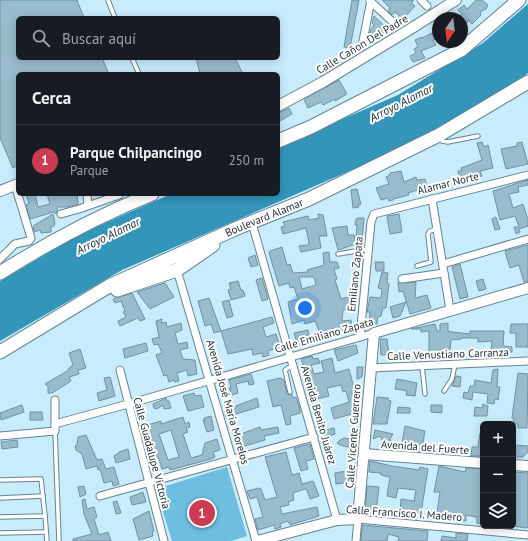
<!DOCTYPE html>
<html lang="es">
<meta charset="utf-8">
<style>
body{margin:0;font-family:"PT Sans",sans-serif;background:#20242c;color:#f1f3f6}
.controls{position:absolute;right:12px;bottom:12px;display:grid;overflow:hidden;border-radius:6px;box-shadow:0 2px 10px #0003}
.controls button{width:36px;height:36px;display:grid;place-items:center;padding:0;border:0;border-bottom:1px solid #363941;background:#171b24;color:#f1f3f6;font:20px sans-serif}
.compass{position:absolute;left:432px;top:12px;width:36px;height:36px;border-radius:50%;background:#171b24;box-shadow:0 2px 10px #0003;rotate:194deg}
.you{position:absolute;left:305px;top:308px;width:14px;height:14px;margin:-10px;border:3px solid #fff;border-radius:50%;background:#1a73e8;box-shadow:0 0 0 6px #1a73e833}
.badge{display:grid;place-items:center;width:26px;height:26px;border-radius:50%;background:#cc3c50;color:#fff;font-size:13px;font-weight:700}
.pin{position:absolute;translate:-50% -50%;border:2px solid #fff;box-shadow:0 1px 4px #0006}
.list{margin:0;padding:0;list-style:none}
h2{display:flex;justify-content:space-between;align-items:center;height:52px;margin:0;padding:0 16px;font-size:17px}
h2 small{font-size:13px;font-weight:400;color:#9ea1a6}
.list li{display:grid;grid-template-columns:26px 1fr auto;gap:12px;align-items:center;box-sizing:border-box;height:72px;padding:0 16px;border-top:1px solid #363941}
.list b{display:block;font-size:15px;white-space:nowrap}
.list p{margin:0;font-size:13px;white-space:nowrap;color:#9ea1a6}
.list em{font-size:13px;font-style:normal;color:#9ea1a6}
.icon{flex:none;width:22px;height:22px;fill:none;stroke:currentColor;stroke-width:2;stroke-linecap:round;stroke-linejoin:round}
.map{position:relative;flex:none;width:528px;height:541px;overflow:hidden}
.search{position:absolute;background:#171b24;box-shadow:0 2px 10px #0003;left:16px;top:16px;width:264px;height:44px;display:flex;align-items:center;gap:10px;box-sizing:border-box;padding:0 14px;border-radius:6px;color:#9ea1a6;font-size:15px}
.panel{position:absolute;background:#171b24;box-shadow:0 2px 10px #0003;left:16px;top:72px;width:264px;height:124px;border-radius:6px}
.map>svg:first-child{display:block}
.green{fill:#6dbee0}
.water{fill:#3395b9}
.building{fill:#99bccc;stroke:#6f91a0;fill-rule:evenodd}
.lines{fill:none;stroke-linecap:round;stroke-linejoin:round}
.lane-casing{stroke:#638493;stroke-width:5.5}
.street-casing{stroke:#638493;stroke-width:9}
.secondary-casing{stroke:#638493;stroke-width:12}
.highway-casing{stroke:#638493;stroke-width:15}
.lane{stroke:#fff;stroke-width:3.5}
.street{stroke:#fff;stroke-width:7}
.secondary{stroke:#fff;stroke-width:10}
.highway{stroke:#fff;stroke-width:13}
.labels{text-anchor:middle;stroke-width:4;stroke-linejoin:round;paint-order:stroke}
.street-label{font-size:11px;fill:#1f2d33;stroke:#fff}
.water-label{font-size:12px;font-style:italic;fill:#192f38;stroke:#fff}
</style>
<div class="map">
<svg width="528" height="541" viewBox="0 0 528 541">
<rect width="100%" height="100%" fill="#c8ecfc"/>
<path class="green" d="M227,467L247,536L231,541H172L156,489Z"/>
<path class="water" d="M528,4V73L492,99L423,139L122,270L0,341V281L80,234L171,194H278V147L398,95L483,43Z"/>
<g class="building">
<path d="M0,0H77L84,18H18V58H102L109,74H18V165L13,168L0,138Z"/>
<path d="M352,0H359L350,48L344,47Z"/>
<path d="M382,0H414L411,3L415,6L403,19L395,12L392,15L388,11L390,8Z"/>
<path d="M476,0H482L488,5L486,9L480,12L481,15L472,24L468,20L462,36V18H455L462,14L458,10L464,5L467,9Z"/>
<path d="M374,16L389,30L384,35L377,32V38L369,37L371,29L374,25L372,23Z"/>
<path d="M434,32L437,38L433,40L436,45L421,51L425,58L413,62L410,56L416,53L414,49L418,47L415,40L422,37V38Z"/>
<path d="M196,58H235L243,74H200Z"/>
<path d="M339,80L347,94L335,101V99L323,105L321,102L308,108L304,99Z"/>
<path d="M289,108L292,114L278,122V113Z"/>
<path d="M482,142L484,147L488,145L493,168L480,171L482,176L465,181L464,177L459,178L458,171H462L461,168L482,160L477,143Z"/>
<path d="M522,142L528,164L506,169L501,149L517,146V143Z"/>
<path d="M401,171L404,182L416,177L417,180L425,179L427,187L408,193L409,195L393,199V200L389,201L388,198L381,200L376,188L389,184L386,177L390,175V173Z"/>
<path d="M528,180V185L518,187L519,192L509,194L513,208L523,204L528,220V226L519,229L520,232L516,234L514,227H519L515,216L500,220L493,191Z"/>
<path d="M357,189L361,204L358,205L359,207L353,208L351,190Z"/>
<path d="M26,194H35L38,207L50,204L47,194H77L78,204L67,207H58L56,214L54,212L30,219L26,205L29,204Z"/>
<path d="M53,214L55,223L54,226L51,227V232L41,233L40,230L34,232L33,226Z"/>
<path d="M318,214L323,215L327,236H319L321,248L301,252L299,246L308,245L309,243L306,228L283,234L281,227L285,226L283,222L308,216L309,220L319,218Z"/>
<path d="M399,214L402,232L390,234L387,216Z"/>
<path d="M496,217L500,229L495,230L492,219Z"/>
<path d="M358,218H364L362,240L356,239L357,225H355L356,219Z"/>
<path d="M347,226L348,235H354L356,244L338,250L332,228Z"/>
<path d="M528,245V281L524,282L519,265L510,268L505,251Z"/>
<path d="M282,247L287,265L290,264L293,273L308,272L307,270L324,265L323,253L329,252L330,262H337L339,268L334,269L337,279L335,280L341,299L354,295L356,301V303L347,306V310H343L342,320L343,321L351,320L352,328L344,329L345,332L342,333L322,338L315,321L305,324L304,320L292,324L288,302L298,299L294,287L290,288L289,283L279,286L269,253L270,251ZM299,277H314L316,285L302,289Z"/>
<path d="M255,255L258,265L251,267L248,258Z"/>
<path d="M375,262H384V271H376Z"/>
<path d="M460,264L468,297L460,299L452,267Z"/>
<path d="M382,272L388,273L387,283L389,284L386,308H383L381,316L378,317L377,324L369,325L370,312H367L370,297L381,298L382,289L378,288Z"/>
<path d="M262,278L268,299L262,301L256,280Z"/>
<path d="M483,279L486,289L479,291L476,281Z"/>
<path d="M238,281L241,290H243L245,296L231,300L228,290L231,289L229,283Z"/>
<path d="M416,282L415,298L427,295L431,308L410,314L403,291L399,292L398,283Z"/>
<path d="M165,283L174,297L150,309L137,292Z"/>
<path d="M132,293L145,319L140,321L138,318L120,326L118,321L126,317L123,312L125,311L121,301L115,303L113,299Z"/>
<path d="M209,298L221,331L214,333L211,324L205,326L198,301Z"/>
<path d="M229,300L233,316L227,318L222,302Z"/>
<path d="M406,302L400,316L393,318L390,307Z"/>
<path d="M272,317L274,323L263,327L266,337L276,334L280,347L268,351L269,355L263,357L262,353L253,355L252,349L228,354L221,331Z"/>
<path d="M162,319L161,323L166,322L167,327L181,323L182,330L175,333L178,344L187,342L188,348L180,350L183,359L195,360L197,374L188,376L187,370L177,373L179,381L175,382L174,380L169,382L167,375L164,376L156,355L162,353L158,344L154,345L152,339L159,337L156,321Z"/>
<path d="M448,323V331L452,332L470,334V331H504L503,346L512,347V352L495,353L491,351L492,341L478,342V338H461V339L451,340L450,350L441,349V355L429,354V331L421,332V329H411L435,324L437,331H440V324Z"/>
<path d="M511,324H528V347H516V333H510Z"/>
<path d="M308,330L309,335L300,338L302,345L298,346L294,333Z"/>
<path d="M380,339H387L389,355H381Z"/>
<path d="M146,343L148,351L125,358L123,349Z"/>
<path d="M356,345L358,353L338,361L334,350Z"/>
<path d="M80,349L86,368L78,370L79,374L69,377L71,381L52,393H48V386L45,384L69,370L68,369L73,365L69,353Z"/>
<path d="M312,356L313,359L318,358L320,363L311,365L314,374L324,372L321,361L332,358L335,373L349,369L355,392H352L354,403L356,402L359,412L334,419L331,408L349,402L346,391L343,392L341,385L327,388L329,396L312,400L307,387L311,386L301,359Z"/>
<path d="M357,367H363L362,377L357,379Z"/>
<path d="M498,369L497,387H500L498,400L495,399L494,404L487,403L488,394L473,392L472,400L463,398L464,392L468,393L470,386H474L475,380L491,383L493,370Z"/>
<path d="M518,373L528,374L527,428H518V424H513L514,418H512Z"/>
<path d="M251,374L254,384L249,385L248,381L236,384L238,393L232,395L229,388H231L229,380Z"/>
<path d="M456,376L461,377L460,387L452,386Z"/>
<path d="M110,377L115,396L99,401L97,393L107,390L104,378Z"/>
<path d="M280,378L284,380L287,394L292,395L293,398L296,397L300,409V413L290,416L291,424L286,425L281,405L273,407L267,381Z"/>
<path d="M397,379L417,383L415,396L406,395L407,391L395,389Z"/>
<path d="M194,393L195,396L201,395L204,407L188,411L183,396Z"/>
<path d="M377,397L388,398V400L391,401L387,424H373Z"/>
<path d="M166,398L167,401H169L171,408L164,409L163,405L157,409L154,408L153,404Z"/>
<path d="M257,398L259,407L226,417L225,410Z"/>
<path d="M483,404L488,406L487,416H474L475,407L482,408Z"/>
<path d="M22,405L24,412L1,420L0,413Z"/>
<path d="M431,405H442V413L431,412Z"/>
<path d="M398,407L410,408V413H397Z"/>
<path d="M30,412H42L43,420H30Z"/>
<path d="M211,416L214,430L207,432L203,420H205L204,418Z"/>
<path d="M183,417L185,424L189,422L190,427L186,428L188,432L183,434L191,458L202,455L205,443L217,439L220,450L213,452L215,457L211,459L170,470L169,467L162,469L158,456L148,458L143,440L147,439L144,426L161,421V424ZM171,430L179,457L168,460L159,434Z"/>
<path d="M405,426L425,431L423,443L428,444L427,452L401,449Z"/>
<path d="M260,427L261,430L278,427L279,433L264,436L265,440L238,448L232,433L237,432L238,435Z"/>
<path d="M334,428L335,434L322,438L320,432Z"/>
<path d="M375,430L393,434L390,439L391,441L385,445L380,436L373,439Z"/>
<path d="M480,433L483,434V456H471L472,447H478Z"/>
<path d="M86,435L97,460L102,459L106,469L114,467L119,484L113,486L112,481L104,483L100,469L98,470L97,466L86,469L82,454L76,450L75,446L77,445L78,437Z"/>
<path d="M345,438L353,439L352,448L340,445L337,443L340,440Z"/>
<path d="M17,440L18,447L2,449L1,442Z"/>
<path d="M310,444L314,459L306,461L308,469L301,471L294,448Z"/>
<path d="M513,445L528,446V452L523,457H513Z"/>
<path d="M128,449L130,459L116,463L114,456L119,453V452Z"/>
<path d="M286,452L292,475L299,473L302,484L313,481L319,496L310,499L307,490L305,489L293,493L294,500L288,502L289,505L280,507L282,514L317,507L319,516L290,525L288,521L280,524L281,527L275,529L274,525L258,530L255,519L263,517L257,497L250,499L247,491L259,488L261,489L265,500L277,497L265,457Z"/>
<path d="M370,461L392,466L419,470L420,467L428,469L421,513H409V517L400,516L401,499L414,501L416,490L398,488L396,498L387,496L390,477L381,475V473L369,472Z"/>
<path d="M439,466L465,472L466,468L483,469V524L477,523V517L466,515V521L448,520L449,514L437,512L440,492H434Z"/>
<path d="M353,470L352,482L336,484L335,473Z"/>
<path d="M513,472L528,473V527L526,528L513,526Z"/>
<path d="M84,486L86,494L80,497L78,487Z"/>
<path d="M367,486L379,487L376,514L365,513Z"/>
<path d="M143,492L146,502L132,505L130,497Z"/>
<path d="M85,499L87,509L94,507L97,517L94,519L99,535L108,532L111,541H73V539L92,534L84,514L82,500Z"/>
<path d="M117,501L121,513L116,514L113,502Z"/>
<path d="M149,511L154,531L152,532L153,536L139,540L133,519Z"/>
<path d="M362,525L428,531L427,541H398L399,537L388,534L387,541H361Z"/>
<path d="M456,533L468,534L467,541H441L442,536L456,538Z"/>
</g>
<g class="lines">
<g class="lane-casing">
<g id="lane">
<path d="M108,0L115,18"/>
<path d="M132,58L139,74"/>
<path d="M440,136L442,141L448,142L478,136"/>
<path d="M338,254L368,249"/>
<path d="M417,266L431,262L428,234L430,231L436,229"/>
<path d="M422,366L425,394"/>
<path d="M444,391L452,379L455,364"/>
<path d="M290,392L285,370L293,365"/>
<path d="M55,431L59,541"/>
<path d="M0,480L41,479L45,516"/>
<path d="M0,498L43,496"/>
<path d="M0,517L45,516L47,541"/>
<path d="M0,533L46,532"/>
</g>
</g>
<g class="street-casing">
<g id="street">
<path d="M421,0L427,6"/>
<path d="M370,1L396,25"/>
<path d="M362,46L371,0"/>
<path d="M87,194L88,205"/>
<path d="M432,199L450,310"/>
<path d="M61,214L79,209L119,195"/>
<path d="M252,223L337,520"/>
<path d="M0,259L15,244L29,241L31,238L15,185"/>
<path d="M443,264L528,239"/>
<path d="M177,270L256,541"/>
<path d="M402,279L444,273"/>
<path d="M360,337L371,222L374,214L528,175"/>
<path d="M370,368L528,361"/>
<path d="M120,370L164,541"/>
<path d="M55,424L128,404L374,333"/>
<path d="M0,436L55,431V400"/>
<path d="M100,496L314,437"/>
<path d="M356,541L358,519L528,535"/>
</g>
</g>
<g class="secondary-casing">
<g id="secondary">
<path d="M278,106L323,82L412,28L456,0"/>
<path d="M0,191L18,184"/>
<path d="M364,454L483,463"/>
<path d="M513,465L528,466"/>
<path d="M257,541L337,520L358,519L374,333L528,288"/>
</g>
</g>
<g class="highway-casing">
<g id="highway">
<path d="M278,141L311,127L461,50L519,0"/>
<path d="M0,273C49,242 98,216 152,194"/>
<path d="M117,290L177,270L213,245"/>
<path id="s1" d="M0,352L109,286L235,229L309,199L439,135L528,82"/>
</g>
</g>
<use href="#lane" class="lane"/>
<use href="#street" class="street"/>
<use href="#secondary" class="secondary"/>
<use href="#highway" class="highway"/>
</g>
<g class="labels">
<g class="street-label">
<text transform="translate(362 44) rotate(-31)" y="4">Calle Cañon Del Padre</text>
<text transform="translate(448 183) rotate(-14)" y="4">Alamar Norte</text>
<text dy="4" stroke="none"><textPath href="#s1" startOffset="297">Boulevard Alamar</textPath></text>
<text transform="translate(355 274) rotate(-84)" y="4">Emiliano Zapata</text>
<text transform="translate(324 335) rotate(-16)" y="4">Calle Emiliano Zapata</text>
<text transform="translate(448 354) rotate(-2)" y="4">Calle Venustiano Carranza</text>
<text transform="translate(228 402) rotate(74)" y="4">Avenida José María Morelos</text>
<text transform="translate(319 415) rotate(74)" y="4">Avenida Benito Juárez</text>
<text transform="translate(353 436) rotate(-86)" y="4">Calle Vicente Guerrero</text>
<text transform="translate(425 447) rotate(4)" y="4">Avenida del Fuerte</text>
<text transform="translate(152 453) rotate(75)" y="4">Calle Guadalupe Victoria</text>
<text transform="translate(404 513) rotate(4)" y="4">Calle Francisco I. Madero</text>
</g>
<g class="water-label">
<text transform="translate(401 103) rotate(-27)" y="4">Arroyo Alamar</text>
<text transform="translate(108 236) rotate(-26)" y="4">Arroyo Alamar</text>
</g>
</g>
</svg>
<div class="controls">
<button>+</button>
<button>−</button>
<button><svg class="icon" aria-label="layers" viewBox="0 0 24 24"><path d="M12 4l9 5-9 5-9-5zM3 14l9 5 9-5"/></svg></button>
</div>
<svg class="compass" viewBox="-18 -18 36 36"><path d="M0-13l5 13h-10z" fill="#e53935"/><path d="M0 13l5-13h-10z" fill="#9ea1a6"/></svg>
<div class="you"></div>
<div class="pin badge" style="left:202px;top:513px">1</div>
<div class="search"><svg class="icon" aria-label="search" viewBox="0 0 24 24"><circle cx="10" cy="10" r="6"/><path d="M15 15l6 6"/></svg>Buscar aquí</div>
<section class="panel">
<h2>Cerca<small></small></h2>
<ul class="list">
<li><span class="badge">1</span><div><b>Parque Chilpancingo</b><p>Parque</p></div><em>250 m</em></li>
</ul>
</section>
</div>
